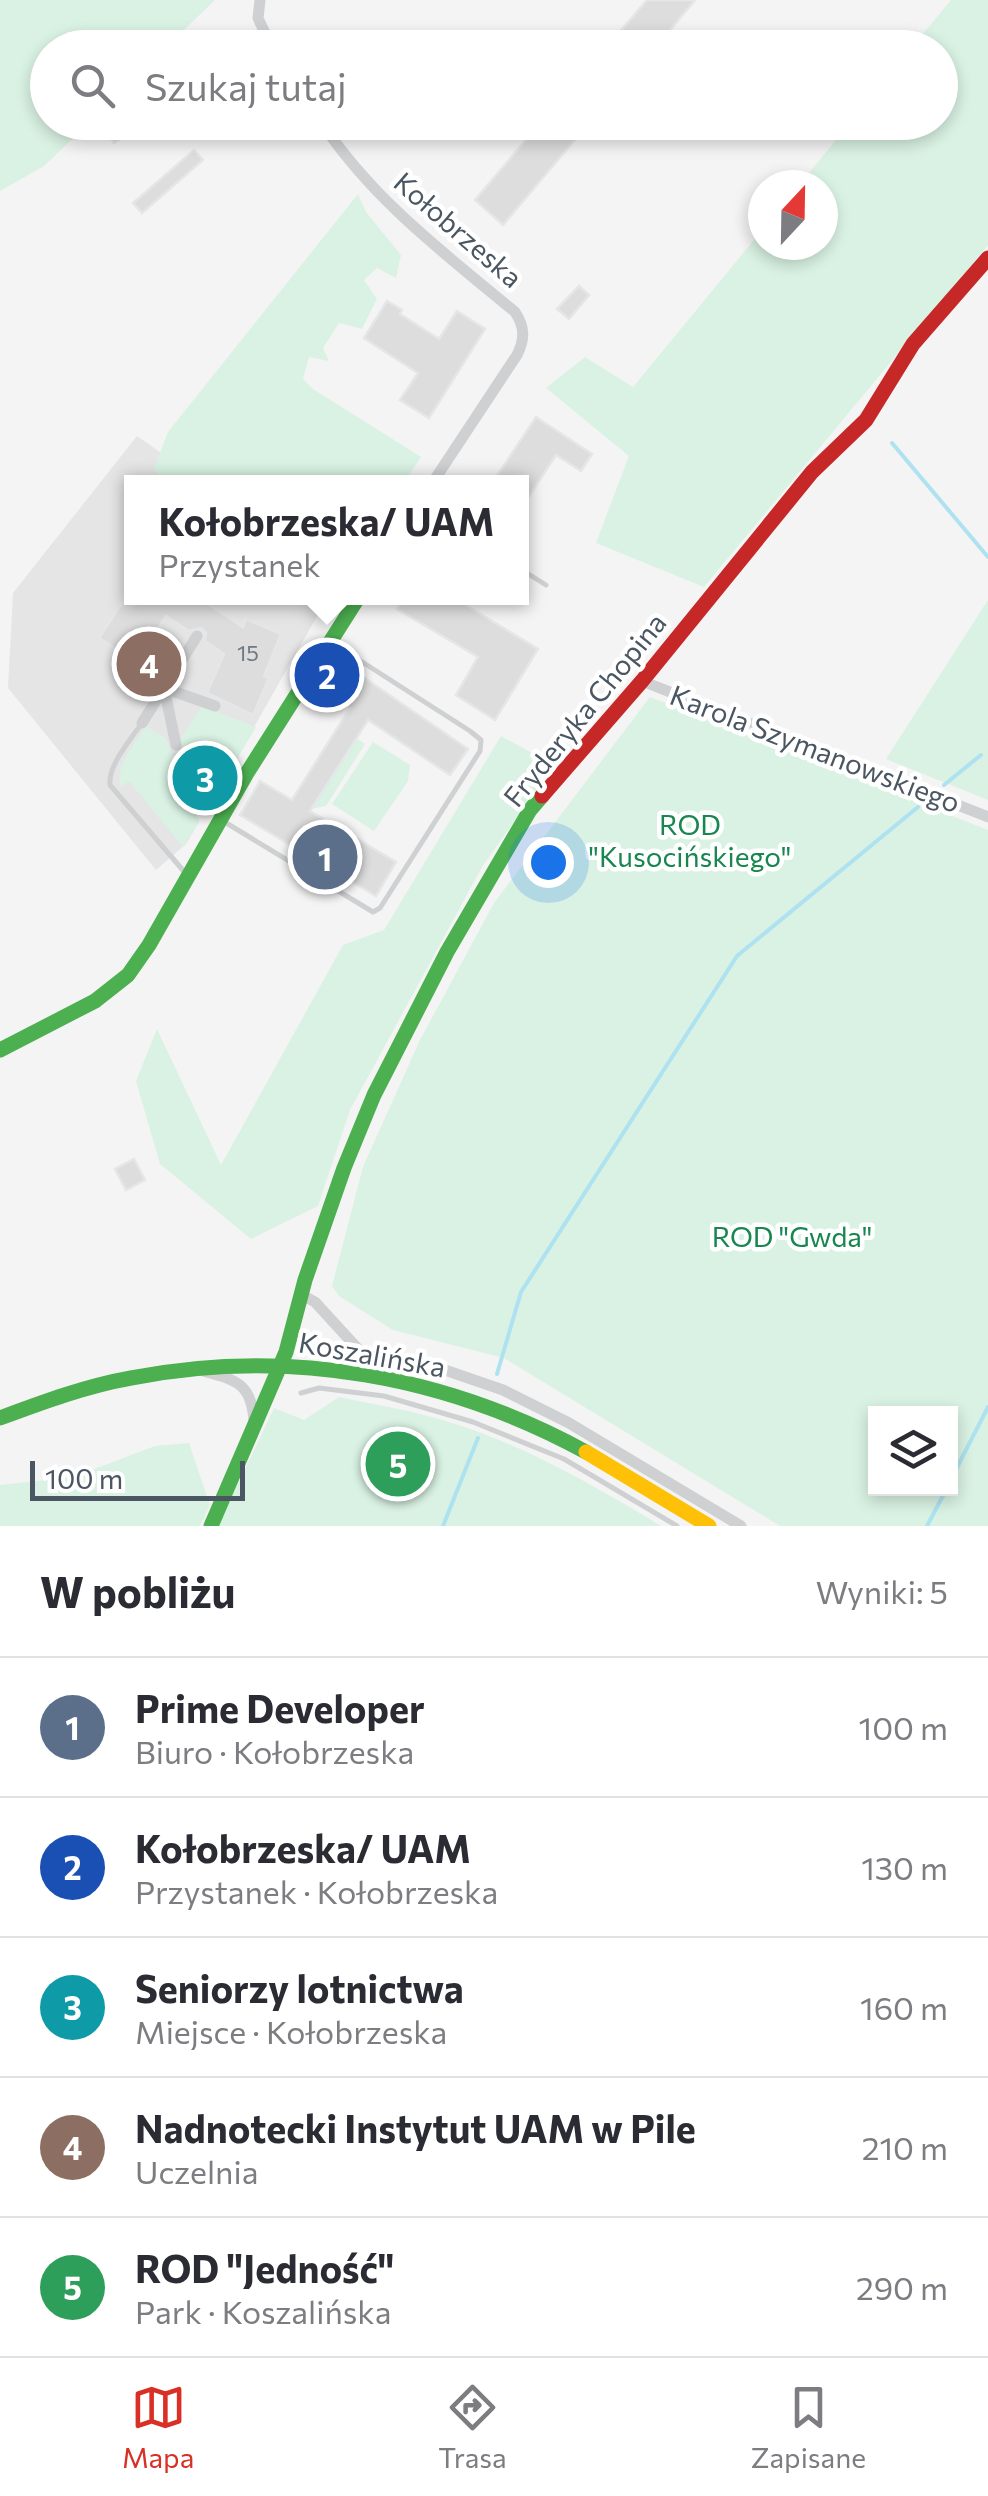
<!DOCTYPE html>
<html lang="pl">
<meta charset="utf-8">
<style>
body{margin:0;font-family:Commissioner,sans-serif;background:#f2f2f3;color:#2b2b33}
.controls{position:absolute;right:30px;bottom:30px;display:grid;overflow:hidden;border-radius:0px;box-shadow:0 5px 15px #0003}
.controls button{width:90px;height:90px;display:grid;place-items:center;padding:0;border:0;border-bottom:2px solid #e1e1e2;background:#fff;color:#2b2b33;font:50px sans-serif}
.compass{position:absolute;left:748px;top:170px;width:90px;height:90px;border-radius:50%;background:#fff;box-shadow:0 5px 15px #0003;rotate:22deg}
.scale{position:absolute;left:30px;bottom:25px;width:215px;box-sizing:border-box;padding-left:10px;border:5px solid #4a5661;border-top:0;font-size:28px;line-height:35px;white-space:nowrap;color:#4a5661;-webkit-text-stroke:8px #fff;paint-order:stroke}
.you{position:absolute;left:548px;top:862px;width:35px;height:35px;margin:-25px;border:8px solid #fff;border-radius:50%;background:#1a73e8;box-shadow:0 0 0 15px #1a73e833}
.badge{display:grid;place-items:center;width:65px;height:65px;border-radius:50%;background:#d93025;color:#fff;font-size:32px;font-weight:700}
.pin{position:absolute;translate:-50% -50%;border:5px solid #fff;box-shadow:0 2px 10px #0006}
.popup{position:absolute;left:124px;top:475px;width:405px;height:130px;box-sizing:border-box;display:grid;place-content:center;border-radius:0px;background:#fff;filter:drop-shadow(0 2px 8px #0005);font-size:32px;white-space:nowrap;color:#7c7c81}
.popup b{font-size:38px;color:#2b2b33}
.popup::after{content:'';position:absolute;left:50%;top:100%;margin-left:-20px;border:20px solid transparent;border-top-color:#fff}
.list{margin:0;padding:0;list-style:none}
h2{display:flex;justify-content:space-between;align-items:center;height:130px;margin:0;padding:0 40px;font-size:42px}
h2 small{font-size:32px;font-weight:400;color:#7c7c81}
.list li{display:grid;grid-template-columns:65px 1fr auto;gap:30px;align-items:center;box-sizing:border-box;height:140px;padding:0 40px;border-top:2px solid #e1e1e2}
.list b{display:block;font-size:38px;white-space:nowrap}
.list p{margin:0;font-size:32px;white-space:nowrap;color:#7c7c81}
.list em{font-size:32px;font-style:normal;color:#7c7c81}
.icon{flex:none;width:55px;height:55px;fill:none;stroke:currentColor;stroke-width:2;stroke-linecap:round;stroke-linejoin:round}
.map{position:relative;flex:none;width:988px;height:1526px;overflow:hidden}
.search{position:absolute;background:#fff;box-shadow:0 5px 15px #0003;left:30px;right:30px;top:30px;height:110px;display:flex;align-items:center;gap:25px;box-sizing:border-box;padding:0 35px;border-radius:55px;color:#7c7c81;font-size:38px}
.sheet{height:830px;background:#fff}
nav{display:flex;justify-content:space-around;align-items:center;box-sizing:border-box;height:140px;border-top:2px solid #e1e1e2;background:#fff;font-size:28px;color:#7c7c81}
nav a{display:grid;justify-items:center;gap:5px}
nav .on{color:#d93025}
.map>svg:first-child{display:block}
.education{fill:#e6e5e6}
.green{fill:#d9f2e3;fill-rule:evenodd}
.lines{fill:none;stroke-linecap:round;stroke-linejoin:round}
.stream{stroke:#aee2f0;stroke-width:4}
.building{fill:#ddddde;stroke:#e5e6e7;stroke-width:2.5}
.lane{stroke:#ced0d2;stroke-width:5}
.street{stroke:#ced0d2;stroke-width:11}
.fast{stroke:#4caf50;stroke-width:15}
.slow{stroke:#ffc107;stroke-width:15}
.jam{stroke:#c62828;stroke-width:15}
.labels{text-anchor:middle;stroke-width:9;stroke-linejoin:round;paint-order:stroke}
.number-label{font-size:22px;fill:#707881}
.street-label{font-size:28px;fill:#4a5661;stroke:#fff}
.park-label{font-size:28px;fill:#17864f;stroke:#fff}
</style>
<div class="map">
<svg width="988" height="1526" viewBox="0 0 988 1526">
<rect width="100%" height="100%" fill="#f4f4f4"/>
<path class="education" d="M137,436L203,482H132V598H334L329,606L324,604L208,808L206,805L195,808L199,822L186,844L156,870L8,688L13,593Z"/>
<g class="green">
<path d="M0,0H214V1L166,47L48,48V122L89,123L44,166L0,191Z"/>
<path d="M951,0H988V245L704,587L596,543L629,456L546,388L585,357L633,387L763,229V245H823V185H799L850,123L940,122V48L912,47Z"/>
<path d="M358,194L366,212L401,255L396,278L377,268L364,280L377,299L362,329L339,323L323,348L329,361L309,357L303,379L313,389L421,457L404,482H164L154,469L168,432Z"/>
<path d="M988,600V800L886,759Z"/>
<path d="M650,697L988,830V1526H780L504,1358L393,1330L339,1296L332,1286L363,1167L419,1042L494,903ZM876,1414H950V1488H876Z"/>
<path d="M202,706L256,727L208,808L180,739Z"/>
<path d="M146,726L166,739L199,822L183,847L129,781L121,787C114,765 135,744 146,726Z"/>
<path d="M501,736L554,765L482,867L350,1110L318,1206L251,1239L160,1164L136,1081L157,1029L221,1165L343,945L384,930Z"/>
<path d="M356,738L365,744L326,806L311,809Z"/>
<path d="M373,742L410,765L408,781L374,831L332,804Z"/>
<path d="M339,1397C377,1405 415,1411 452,1423C526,1446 595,1486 661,1526H218L274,1408L304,1420Z"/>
<path d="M189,1443L210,1505L200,1526H0V1485L73,1477L155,1446Z"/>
</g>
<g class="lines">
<g class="stream">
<path d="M892,443L988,557"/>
<path d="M944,785L981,755"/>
<path d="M497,1374L521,1292L737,956L918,807"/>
<path d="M950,1481L988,1407"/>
<path d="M443,1526L478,1438"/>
<path d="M927,1526L947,1488"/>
</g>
</g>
<g class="building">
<path d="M647,0H695L655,48H606Z"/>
<path d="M101,122H146L114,143Z"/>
<path d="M541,122H590L503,225L475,200Z"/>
<path d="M194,150L203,160L142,213L133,203Z"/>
<path d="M579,286L589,295L569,319L557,309Z"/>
<path d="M387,301L402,310L400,314L439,339L457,311L485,329L429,418L400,400L418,373L364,338Z"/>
<path d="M536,417L592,454L581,471L556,455L522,507V482H493Z"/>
<path d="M126,597L199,598L243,627L246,619L281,634L264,676L269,678L253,715L207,693L224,654L205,641L206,633L201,628L189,631L166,616L137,662L99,638Z"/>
<path d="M405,598H454L538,649L495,720L456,695L478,657L397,609Z"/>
<path d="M356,672L468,749L450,775L368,720L310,811L396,862L376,896L240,815L260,781L292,800L350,708L337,700Z"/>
<path d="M134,1159L145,1180L126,1190L115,1169Z"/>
</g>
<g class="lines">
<g class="lane">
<path d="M522,570L546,585"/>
<path d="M141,724C130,741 108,765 110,785L187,875"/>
<path d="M223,821L373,912L380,908L480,751L481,740L470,731L331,642"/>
<path d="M301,1393L319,1388L384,1396L473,1422L564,1459L677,1526"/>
</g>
<g class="street">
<path d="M260,0L258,18L272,48"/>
<path d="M321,122C374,201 443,252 515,312C525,327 525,339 517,355L433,482"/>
<path d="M130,670L164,688L215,706"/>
<path d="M642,681L988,817"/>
<path d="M164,688L176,745"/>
<path d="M142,723L197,636"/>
<path d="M302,1295L315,1302L359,1350L442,1369L503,1390L569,1423L741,1526"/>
<path d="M203,1371C237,1380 252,1384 254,1422"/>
</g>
<g class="fast">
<path d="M0,1050L95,1001L128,975L149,945L247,773L358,598"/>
<path d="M0,1418C43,1402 86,1386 131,1378C288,1347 447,1376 586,1452"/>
<path d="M211,1526L286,1352L305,1280L344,1168L374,1095L447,952L530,810L542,796"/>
</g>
<path class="slow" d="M586,1452L709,1526"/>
<path class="jam" d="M542,796L642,681L812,472L866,420L913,344L988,258"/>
</g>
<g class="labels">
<g class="number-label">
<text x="248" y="661">15</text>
</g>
<g class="street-label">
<text transform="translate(458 230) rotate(41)" y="10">Kołobrzeska</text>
<text transform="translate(585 710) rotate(-51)" y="10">Fryderyka Chopina</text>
<text transform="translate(815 749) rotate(21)" y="10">Karola Szymanowskiego</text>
<text transform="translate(372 1355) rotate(10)" y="10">Koszalińska</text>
</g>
<g class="park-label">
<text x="690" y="835">ROD<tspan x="690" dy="32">"Kusocińskiego"</tspan></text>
<text x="792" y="1247">ROD "Gwda"</text>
</g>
</g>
</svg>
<div class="controls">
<button><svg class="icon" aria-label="layers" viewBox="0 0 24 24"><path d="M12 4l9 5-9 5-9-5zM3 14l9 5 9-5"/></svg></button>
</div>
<svg class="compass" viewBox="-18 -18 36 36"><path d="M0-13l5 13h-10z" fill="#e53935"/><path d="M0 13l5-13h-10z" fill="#7c7c81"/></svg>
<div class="scale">100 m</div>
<div class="you"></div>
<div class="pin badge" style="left:325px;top:857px;background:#5c6f8a">1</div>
<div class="pin badge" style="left:327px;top:675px;background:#1a4fb4">2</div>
<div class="popup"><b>Kołobrzeska/ UAM</b>Przystanek</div>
<div class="pin badge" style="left:205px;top:778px;background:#0f9aa8">3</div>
<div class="pin badge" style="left:149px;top:664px;background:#8d6e63">4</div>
<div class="pin badge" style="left:398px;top:1464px;background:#2e9e5b">5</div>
<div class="search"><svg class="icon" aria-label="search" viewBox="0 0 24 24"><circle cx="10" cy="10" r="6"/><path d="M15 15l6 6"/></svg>Szukaj tutaj</div>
</div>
<section class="sheet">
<h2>W pobliżu<small>Wyniki: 5</small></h2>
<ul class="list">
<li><span class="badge" style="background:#5c6f8a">1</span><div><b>Prime Developer</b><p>Biuro · Kołobrzeska</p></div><em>100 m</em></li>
<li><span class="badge" style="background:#1a4fb4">2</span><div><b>Kołobrzeska/ UAM</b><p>Przystanek · Kołobrzeska</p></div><em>130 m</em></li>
<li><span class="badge" style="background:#0f9aa8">3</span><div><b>Seniorzy lotnictwa</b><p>Miejsce · Kołobrzeska</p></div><em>160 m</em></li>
<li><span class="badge" style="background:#8d6e63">4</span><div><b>Nadnotecki Instytut UAM w Pile</b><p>Uczelnia</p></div><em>210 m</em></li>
<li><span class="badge" style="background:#2e9e5b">5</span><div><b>ROD &quot;Jedność&quot;</b><p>Park · Koszalińska</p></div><em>290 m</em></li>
</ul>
</section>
<nav>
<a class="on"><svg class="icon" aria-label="map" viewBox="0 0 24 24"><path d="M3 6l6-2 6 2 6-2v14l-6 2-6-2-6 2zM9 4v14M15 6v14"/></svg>Mapa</a>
<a><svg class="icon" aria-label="directions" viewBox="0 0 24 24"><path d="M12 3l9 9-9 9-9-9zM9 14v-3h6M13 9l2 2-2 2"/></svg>Trasa</a>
<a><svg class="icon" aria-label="saved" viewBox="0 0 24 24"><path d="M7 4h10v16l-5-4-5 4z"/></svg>Zapisane</a>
</nav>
